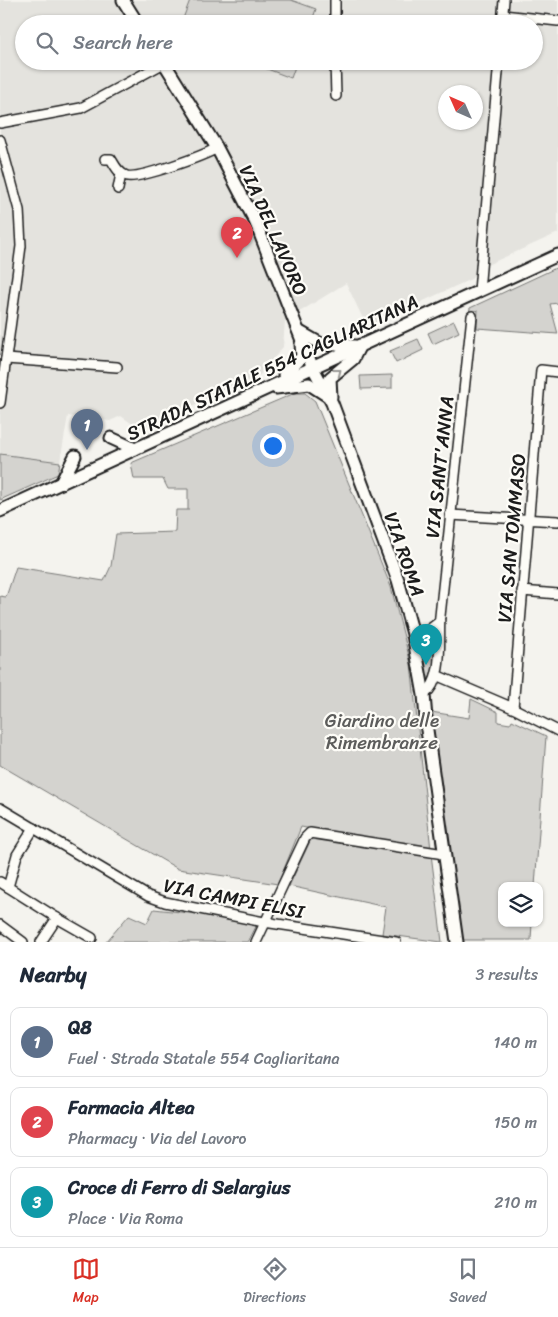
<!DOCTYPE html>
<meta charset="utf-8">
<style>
body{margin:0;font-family:Sriracha,sans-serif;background:#f2f2f3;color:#1f2937}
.controls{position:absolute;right:15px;bottom:15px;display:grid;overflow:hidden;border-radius:10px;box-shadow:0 1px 4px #0004}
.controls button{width:45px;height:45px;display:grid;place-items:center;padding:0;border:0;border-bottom:1px solid #e0e1e3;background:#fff;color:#1f2937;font:25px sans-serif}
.compass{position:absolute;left:438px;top:85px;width:45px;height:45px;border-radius:50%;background:#fff;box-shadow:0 1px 4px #0004;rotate:315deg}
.you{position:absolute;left:272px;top:445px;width:18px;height:18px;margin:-12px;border:4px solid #fff;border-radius:50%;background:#1a73e8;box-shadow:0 0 0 8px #1a73e833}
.badge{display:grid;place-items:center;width:32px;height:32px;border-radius:50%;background:#d93025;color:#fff;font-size:16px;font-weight:700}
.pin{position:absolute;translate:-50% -41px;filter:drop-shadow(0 1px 2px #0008)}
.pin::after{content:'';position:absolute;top:26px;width:18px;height:15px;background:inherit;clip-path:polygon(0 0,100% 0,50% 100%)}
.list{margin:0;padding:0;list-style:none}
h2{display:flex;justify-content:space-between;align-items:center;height:65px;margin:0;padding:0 20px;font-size:21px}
h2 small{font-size:16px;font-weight:400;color:#747a83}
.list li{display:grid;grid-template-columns:32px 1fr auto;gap:15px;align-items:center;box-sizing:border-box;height:70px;margin:0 10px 10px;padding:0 10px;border:1px solid #e0e1e3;border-radius:10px}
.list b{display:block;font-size:19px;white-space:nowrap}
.list p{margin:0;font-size:16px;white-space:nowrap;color:#747a83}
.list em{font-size:16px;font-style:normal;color:#747a83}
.icon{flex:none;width:28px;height:28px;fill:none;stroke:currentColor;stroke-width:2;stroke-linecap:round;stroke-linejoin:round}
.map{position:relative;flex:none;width:558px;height:942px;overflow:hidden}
.search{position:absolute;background:#fff;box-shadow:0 1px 4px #0004;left:15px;right:15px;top:15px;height:55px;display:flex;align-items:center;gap:12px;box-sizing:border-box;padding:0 18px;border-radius:28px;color:#747a83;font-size:19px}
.sheet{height:305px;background:#fff}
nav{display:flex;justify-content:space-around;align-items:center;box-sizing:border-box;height:70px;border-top:1px solid #e0e1e3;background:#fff;font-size:14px;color:#747a83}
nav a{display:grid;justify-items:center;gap:2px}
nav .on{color:#d93025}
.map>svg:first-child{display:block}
.built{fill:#e4e3de;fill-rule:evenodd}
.green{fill:#d4d3cf;stroke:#787876}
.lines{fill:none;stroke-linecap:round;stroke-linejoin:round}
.minor-casing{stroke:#1c1c1c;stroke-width:12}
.major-casing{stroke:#1c1c1c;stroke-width:15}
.minor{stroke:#fdfcf7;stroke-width:9}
.major{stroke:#fdfcf7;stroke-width:11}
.oneway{stroke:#989794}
.labels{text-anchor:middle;stroke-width:4.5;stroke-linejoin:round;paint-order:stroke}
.street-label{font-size:19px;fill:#1c1c1c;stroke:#fdfcf7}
.park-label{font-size:19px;fill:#5c5c5b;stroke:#fdfcf7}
</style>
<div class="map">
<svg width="558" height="942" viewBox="0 0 558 942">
<rect width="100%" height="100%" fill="#f4f3ee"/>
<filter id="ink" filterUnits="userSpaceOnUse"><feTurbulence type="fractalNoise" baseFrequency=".02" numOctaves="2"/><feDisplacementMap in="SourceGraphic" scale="10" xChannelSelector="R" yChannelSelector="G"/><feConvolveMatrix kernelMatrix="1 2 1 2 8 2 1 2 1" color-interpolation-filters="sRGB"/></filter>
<g filter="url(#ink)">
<path class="built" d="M0,0H558V233L487,265L471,279L367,327L346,283L285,321L283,347L260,375L141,430L121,416L110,421L68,416L60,462L0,454ZM24,24H534V61H24ZM446,92H476V122H446Z"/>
<g class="green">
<path d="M190,0H291L316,9L311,24H181Z"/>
<path d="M246,61H297L291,78Z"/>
<path d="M558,267V303L550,304L558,334L477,328L478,310L469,313L470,308Z"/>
<path d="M454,321L459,332L433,344L428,333Z"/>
<path d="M418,339L423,350L396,363L390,351Z"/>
<path d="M392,375V388L361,389L360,376Z"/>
<path d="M295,393H305L315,401L391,587L411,664L431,850L301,827L278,884L178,869L0,765V596L6,597L16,567L104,581L111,566L116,534L175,532L176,510H188V489H168L163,479H134L131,463Z"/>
<path d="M0,454L60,462L58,474L0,500Z"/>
<path d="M438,632L432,684L426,686L417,633Z"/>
<path d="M471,699L498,712V722L510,724L512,720L546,736L535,886H502V923H532L531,940H461L431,712L469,718Z"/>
<path d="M313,835L431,854L442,942L382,934L386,907L289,886Z"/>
<path d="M154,909L259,921L248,942H106L129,915L147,923Z"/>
</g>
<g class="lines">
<g class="minor-casing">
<g id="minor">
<path d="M335,0V24"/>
<path d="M503,15L558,21"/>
<path d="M502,24L504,0"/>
<path d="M335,61L336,96"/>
<path d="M0,123L81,108L164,63"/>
<path d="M0,140L19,210L21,246L0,403"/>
<path d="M105,159H111C115,166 119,174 127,176C140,179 203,156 217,148"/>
<path d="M118,189L121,174"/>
<path d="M479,291L499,61"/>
<path d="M6,359L117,367"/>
<path d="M450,515L558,521"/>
<path d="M522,591L558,594"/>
<path d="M412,632L427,631L439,622"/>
<path d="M436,675L513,708L558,731"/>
<path d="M424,695C445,679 438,639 440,616C450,516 461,416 472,316"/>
<path d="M513,708L541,370L558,372"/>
<path d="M0,808L148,896L165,902L264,922L396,942"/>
<path d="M0,882L57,918"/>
<path d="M8,887L17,855L34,828"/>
<path d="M0,925L23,942"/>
<path d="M41,942L57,918L92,938"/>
<path d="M256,942L305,838L310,833L444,854"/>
</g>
</g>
<g class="major-casing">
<g id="major">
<path d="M123,0L138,24"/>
<path d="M163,61L217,148L255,221L312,366L332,403L398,580L413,634L424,695L427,730L457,942"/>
<path d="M300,332L321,344L355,346"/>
<path d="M284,375L302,357L301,344"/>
<path d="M276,388L309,384L326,395"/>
<path d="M331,397L330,378L353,359L360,345"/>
<path d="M111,438L135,449"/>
<path d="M61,483L75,456"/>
<path d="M0,511L558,255"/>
</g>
</g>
<use href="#minor" class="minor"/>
<use href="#major" class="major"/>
</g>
<defs><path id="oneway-chevron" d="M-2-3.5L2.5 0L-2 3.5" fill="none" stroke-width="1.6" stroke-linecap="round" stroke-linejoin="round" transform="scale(1.25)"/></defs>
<use class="oneway" href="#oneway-chevron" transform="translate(338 372) rotate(-38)"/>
</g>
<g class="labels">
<g class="street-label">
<text transform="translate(274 230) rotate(66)" y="7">VIA DEL LAVORO</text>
<text transform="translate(272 367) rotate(-25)" y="7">STRADA STATALE 554 CAGLIARITANA</text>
<text transform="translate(439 467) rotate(-84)" y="7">VIA SANT'ANNA</text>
<text transform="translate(511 538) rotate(-85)" y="7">VIA SAN TOMMASO</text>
<text transform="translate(405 554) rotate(71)" y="7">VIA ROMA</text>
<text transform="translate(234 898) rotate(11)" y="7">VIA CAMPI ELISI</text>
</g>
<g class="park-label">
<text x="382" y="727">Giardino delle<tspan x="382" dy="22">Rimembranze</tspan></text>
</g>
</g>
</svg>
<div class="controls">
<button><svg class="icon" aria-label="layers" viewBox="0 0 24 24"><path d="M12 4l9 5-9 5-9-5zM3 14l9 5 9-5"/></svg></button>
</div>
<svg class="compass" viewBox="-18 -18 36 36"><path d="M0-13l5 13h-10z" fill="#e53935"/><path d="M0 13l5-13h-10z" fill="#747a83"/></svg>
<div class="you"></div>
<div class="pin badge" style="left:87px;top:450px;background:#5c6f8a">1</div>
<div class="pin badge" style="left:237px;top:258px;background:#e0444e">2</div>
<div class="pin badge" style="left:426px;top:665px;background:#0f9aa8">3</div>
<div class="search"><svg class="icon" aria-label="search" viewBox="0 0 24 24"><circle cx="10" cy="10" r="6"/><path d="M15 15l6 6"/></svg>Search here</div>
</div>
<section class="sheet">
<h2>Nearby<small>3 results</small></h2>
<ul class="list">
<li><span class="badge" style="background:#5c6f8a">1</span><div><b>Q8</b><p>Fuel · Strada Statale 554 Cagliaritana</p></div><em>140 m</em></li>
<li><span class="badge" style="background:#e0444e">2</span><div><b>Farmacia Altea</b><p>Pharmacy · Via del Lavoro</p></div><em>150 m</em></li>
<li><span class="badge" style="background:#0f9aa8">3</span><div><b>Croce di Ferro di Selargius</b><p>Place · Via Roma</p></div><em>210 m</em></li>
</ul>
</section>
<nav>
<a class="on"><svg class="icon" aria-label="map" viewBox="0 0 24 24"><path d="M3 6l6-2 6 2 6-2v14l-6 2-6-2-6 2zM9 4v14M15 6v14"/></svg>Map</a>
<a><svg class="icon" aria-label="directions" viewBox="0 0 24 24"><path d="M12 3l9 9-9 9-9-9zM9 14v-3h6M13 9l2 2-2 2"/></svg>Directions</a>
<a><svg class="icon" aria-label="saved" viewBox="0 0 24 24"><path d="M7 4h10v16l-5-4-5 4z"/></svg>Saved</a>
</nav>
